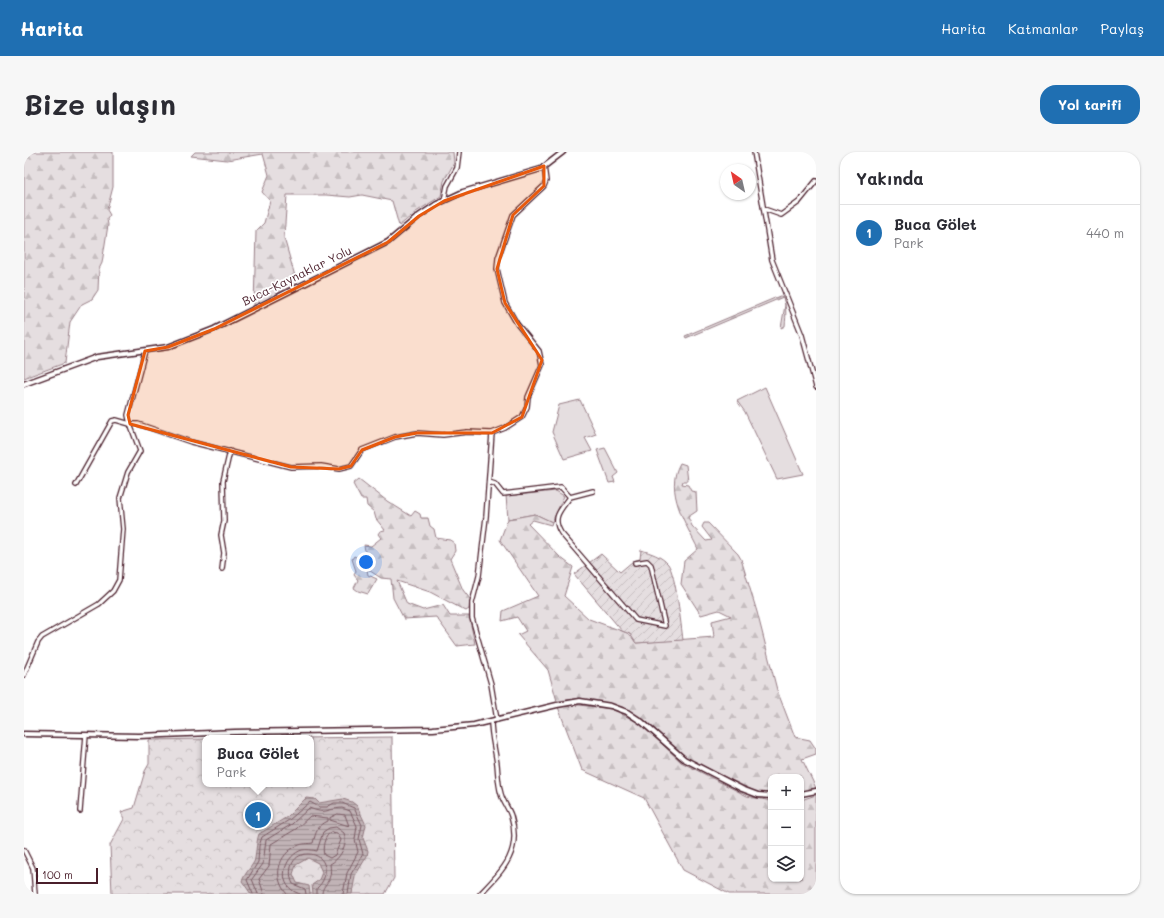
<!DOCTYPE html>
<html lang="tr">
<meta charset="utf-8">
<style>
body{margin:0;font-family:Mali,sans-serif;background:#f7f7f7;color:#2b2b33}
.controls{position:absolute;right:12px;bottom:12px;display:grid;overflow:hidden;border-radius:8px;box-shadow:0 1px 3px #0004}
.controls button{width:36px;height:36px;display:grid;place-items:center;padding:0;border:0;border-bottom:1px solid #e1e1e2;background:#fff;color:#2b2b33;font:20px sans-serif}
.compass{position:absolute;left:696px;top:12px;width:36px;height:36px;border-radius:50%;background:#fff;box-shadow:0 1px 3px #0004;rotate:326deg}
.scale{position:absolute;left:12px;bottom:10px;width:62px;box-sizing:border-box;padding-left:4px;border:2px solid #4a1f2b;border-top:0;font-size:11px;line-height:14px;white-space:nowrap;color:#4a1f2b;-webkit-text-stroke:3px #fff;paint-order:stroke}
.you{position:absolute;left:342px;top:410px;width:14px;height:14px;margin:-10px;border:3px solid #fff;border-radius:50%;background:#1a73e8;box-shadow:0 0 0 6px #1a73e833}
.badge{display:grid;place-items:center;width:26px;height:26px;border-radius:50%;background:#1f6fb2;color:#fff;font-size:13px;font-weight:700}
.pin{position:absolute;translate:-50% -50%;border:2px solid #fff;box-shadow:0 1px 4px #0006}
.popup{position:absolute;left:178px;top:583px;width:112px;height:52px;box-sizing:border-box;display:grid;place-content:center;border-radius:8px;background:#fff;filter:drop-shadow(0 1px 3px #0005);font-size:13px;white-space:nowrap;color:#7c7c81}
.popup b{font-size:15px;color:#2b2b33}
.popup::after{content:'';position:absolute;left:50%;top:100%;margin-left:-8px;border:8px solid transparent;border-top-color:#fff}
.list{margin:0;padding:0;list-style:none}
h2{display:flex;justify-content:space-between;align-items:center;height:52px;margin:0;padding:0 16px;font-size:17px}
h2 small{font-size:13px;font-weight:400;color:#7c7c81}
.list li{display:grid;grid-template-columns:26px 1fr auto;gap:12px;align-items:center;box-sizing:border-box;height:56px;padding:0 16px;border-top:1px solid #e1e1e2}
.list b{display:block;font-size:15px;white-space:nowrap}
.list p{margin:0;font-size:13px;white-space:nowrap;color:#7c7c81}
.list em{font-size:13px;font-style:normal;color:#7c7c81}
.icon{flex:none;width:22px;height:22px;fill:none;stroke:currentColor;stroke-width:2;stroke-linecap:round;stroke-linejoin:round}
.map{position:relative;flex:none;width:792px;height:742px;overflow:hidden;border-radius:16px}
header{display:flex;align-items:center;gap:24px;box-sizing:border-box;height:56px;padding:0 20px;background:#1f6fb2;color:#fff}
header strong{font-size:19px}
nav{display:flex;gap:22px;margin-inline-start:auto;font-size:14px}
.intro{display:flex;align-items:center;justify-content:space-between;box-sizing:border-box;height:96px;padding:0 24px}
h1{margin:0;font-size:28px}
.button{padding:10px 18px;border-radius:16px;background:#1f6fb2;color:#fff;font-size:14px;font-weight:700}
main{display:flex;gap:24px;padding:0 24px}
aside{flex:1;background:#fff;border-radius:16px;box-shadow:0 1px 3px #0004}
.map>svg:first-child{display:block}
.grass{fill:#e5dee0;stroke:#987e86}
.forest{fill:url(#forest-firs);stroke:#987e86}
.park{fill:url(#park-crowns);stroke:#987e86}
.garden{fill:url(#garden-furrows);stroke:#987e86}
.water{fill:url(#water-rules);stroke:#91787e}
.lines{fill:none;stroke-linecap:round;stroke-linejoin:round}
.shore{stroke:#7a5a63;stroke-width:1}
.minor-casing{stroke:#4a1f2b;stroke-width:6}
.tertiary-casing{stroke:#4a1f2b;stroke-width:7}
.minor{stroke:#fff;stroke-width:3.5}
.tertiary{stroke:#fff;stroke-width:4}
.marked{fill:#e8590c;fill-opacity:0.2;stroke:#e8590c;stroke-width:3;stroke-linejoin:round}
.labels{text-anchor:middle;stroke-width:3.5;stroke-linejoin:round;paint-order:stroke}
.street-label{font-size:12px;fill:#4a1f2b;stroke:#fff}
</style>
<header>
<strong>Harita</strong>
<nav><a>Harita</a><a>Katmanlar</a><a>Paylaş</a></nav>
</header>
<div class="intro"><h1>Bize ulaşın</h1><a class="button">Yol tarifi</a></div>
<main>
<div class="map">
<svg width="792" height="742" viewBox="0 0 792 742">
<defs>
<pattern id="forest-firs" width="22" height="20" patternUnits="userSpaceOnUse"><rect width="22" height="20" fill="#e5dee0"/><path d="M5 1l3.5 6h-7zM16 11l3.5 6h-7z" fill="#c6bec0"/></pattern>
<pattern id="park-crowns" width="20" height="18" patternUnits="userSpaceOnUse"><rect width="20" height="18" fill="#e5dee0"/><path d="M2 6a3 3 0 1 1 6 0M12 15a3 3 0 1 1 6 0" fill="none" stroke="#c6bec0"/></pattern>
<pattern id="garden-furrows" width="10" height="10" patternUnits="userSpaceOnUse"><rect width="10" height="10" fill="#e5dee0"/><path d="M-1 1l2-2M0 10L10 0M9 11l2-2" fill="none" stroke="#c6bec0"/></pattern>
<pattern id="water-rules" width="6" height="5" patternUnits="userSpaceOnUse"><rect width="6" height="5" fill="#c1b3b6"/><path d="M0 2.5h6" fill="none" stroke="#9f9194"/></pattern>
</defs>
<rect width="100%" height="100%" fill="#fff"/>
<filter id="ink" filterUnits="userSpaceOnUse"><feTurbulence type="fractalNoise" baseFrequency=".025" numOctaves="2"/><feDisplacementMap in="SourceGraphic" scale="8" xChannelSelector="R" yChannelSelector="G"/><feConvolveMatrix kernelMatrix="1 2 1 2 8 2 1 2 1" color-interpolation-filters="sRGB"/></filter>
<g filter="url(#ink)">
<g class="grass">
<path d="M741,235L779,322L753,327L721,260L713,249Z"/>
<path d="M556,248L572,282L561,286L568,299L540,307L528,280L535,253Z"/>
<path d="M581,296L594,321L589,325L591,330L585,331L573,298Z"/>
<path d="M532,339L540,344L528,370L511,362L484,367L482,344Z"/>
</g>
<g class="forest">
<path d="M0,0H89V35L83,58L86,63L83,67L84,73L78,111L75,117L74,138L68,147L58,152L46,170L41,211L0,226Z"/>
<path d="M171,0H429L430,11L420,29L417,44L392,60L375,74L368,49L338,43L326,45L302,43H263L260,86L273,131L230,154L232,79L240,71L246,49L238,40L245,23L239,2L203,8L167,4Z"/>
<path d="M758,143C763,154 762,162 761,174L757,176L761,153L759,145L662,186L661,184Z"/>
<path d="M656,311L662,313L664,329H659L658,332L664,333L667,339L672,340L673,359L664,365L668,374L682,389L688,388L678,375L680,371H684L714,402L717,407L733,460L753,538L771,585L786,588L792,597V602L778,607L792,636L777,639V625H747V642L734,641L661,605L619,567L601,556L572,549L552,547L533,549L524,518L494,483L502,479L493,465L478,469L479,459L514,444L476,388L484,367L511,362L528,370L527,373L509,368L504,372L536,405L549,415L540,444L565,467L606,482L612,491L690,485L688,469L707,464L695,458L677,463L657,432L660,409L674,397C662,372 640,339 656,311Z"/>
<path d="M335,327L363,349L387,364L391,359L396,362L397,366H404L406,374L410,377L412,386L426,388L430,391L431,399L426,407L439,438L446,447L445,457L442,459L406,440L373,429L383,452L399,458L419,453L426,464H445L451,492L433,494L412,465L380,467L369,446L367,427L357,426L343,417L344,423L353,427L344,442L334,439L330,436L334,428L330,423L332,419L328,407L330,404L334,406L341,399L340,393L347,394L357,386L354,382L356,379L361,378L352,367L350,360L343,354L342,347H337L329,332Z"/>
<path d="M555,553L588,557L617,572L657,610L723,644L747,649V727H777V648L792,643V742H705L659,718L620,646L558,618L534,555Z"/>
</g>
<path class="park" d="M368,585L370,726L361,742H88L86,693L100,667L97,660L110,656L121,619L125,612V588L181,587V632H287V586H274Z"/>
<path class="garden" d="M617,398C627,401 637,404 644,412C652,423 657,473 659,488L612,491L606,482L598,479L550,422L577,402L596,420L609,409L616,407Z"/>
<path class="water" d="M282,646L291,647L295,651L319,647L328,650L333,654L342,673L339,686L344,699L343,704L331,724L328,742H289L288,733L295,728L298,720L294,711L284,706L272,713L269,722L273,731L285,734L286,742H227L218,729C221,721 226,717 230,710C232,706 232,690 235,682L263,665Z"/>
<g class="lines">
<g class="shore">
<path d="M314,662L321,663L325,674L306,668V666Z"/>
<path d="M307,680L313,681L317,688L311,703L306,706L300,703C298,696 300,684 307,680Z"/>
<path d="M229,742L223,728L234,710L235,694L238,685L265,668L286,650L295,655H303L310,651H318L330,656L338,673L335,687L339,702L327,722L324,742"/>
<path d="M234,742L228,727L239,712L242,688L268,672L285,656C303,663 301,657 318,656L326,659L333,674L331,687L334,700L323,721L319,742"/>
<path d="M240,742L235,727L245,714L247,692L272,677L286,664L304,666V669C293,674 292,680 289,691C284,692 279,691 273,694C254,702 248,726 263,742"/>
<path d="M276,742C274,741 270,740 268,738C253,727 262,703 278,698C283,697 288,698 293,699L299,680L305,676L312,675L320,681C324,693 316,707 306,712C309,732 298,731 298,742"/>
<path d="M282,742L281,737L269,732C263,720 267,702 284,702C304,702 306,725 293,736V742"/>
</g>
<g class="minor-casing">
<g id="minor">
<path d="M730,0L748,108L778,183L792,235"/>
<path d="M420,49L423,34L433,16L435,0"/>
<path d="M740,57L757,63L775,50L792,29"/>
<path d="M121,199L104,263L106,272H114L167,290L267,315L297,314L315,317L327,314L338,298L371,285L393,281L419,283L443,280L468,281L481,276L498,265L503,255L504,245L518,213L515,199L493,172L481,151L473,117L474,106L489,63L520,34L522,29L520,14"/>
<path d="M468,281L462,365L455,424L448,451V466L467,532L473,568"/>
<path d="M465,330L471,332L479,342L537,335L546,345L569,339"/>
<path d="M546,345C537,358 527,365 537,381L612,468L641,474L627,413L623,409L611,411"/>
<path d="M198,417L200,401L197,383L200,369L199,329L206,299"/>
<path d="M0,523L14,490L18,485L75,452L89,439L95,428L99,377L96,346L104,320L116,299L106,272L92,268L88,269L52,333"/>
<path d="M56,659L62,583"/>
<path d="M0,698L9,716L11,742"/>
<path d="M456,742C479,718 498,700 487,664C485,657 479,650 477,642C474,632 474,622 473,612C471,597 467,584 467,569"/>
</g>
</g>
<g class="tertiary-casing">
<g id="tertiary">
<path d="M0,232L73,205L144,195L190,177L364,90L395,64L413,52L439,40L517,17L539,0"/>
<path d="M0,582L115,584L211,580L409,577L450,573L533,553L556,549L587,554L603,560L618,570L660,607L718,637L734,643L747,644"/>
<path d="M777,642L792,639"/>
</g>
</g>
<use href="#minor" class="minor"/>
<use href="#tertiary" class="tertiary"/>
</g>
</g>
<path class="marked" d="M520,14V34L489,63L473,117L481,151L518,208L498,265L468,281H393L371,285L338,298L327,314L315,317L267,315L106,272L104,263L121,199L144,195L190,177L364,90L395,64L420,49Z"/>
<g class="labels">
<g class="street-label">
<text transform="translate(273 124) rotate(-26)" y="4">Buca-Kaynaklar Yolu</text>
</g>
</g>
</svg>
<div class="controls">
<button>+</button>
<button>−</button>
<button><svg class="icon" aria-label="layers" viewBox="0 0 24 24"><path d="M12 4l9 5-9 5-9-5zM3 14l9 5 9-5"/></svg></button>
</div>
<svg class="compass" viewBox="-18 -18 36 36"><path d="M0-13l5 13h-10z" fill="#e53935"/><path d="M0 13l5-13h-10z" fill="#7c7c81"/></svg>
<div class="scale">100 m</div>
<div class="you"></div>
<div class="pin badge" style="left:234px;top:663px">1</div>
<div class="popup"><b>Buca Gölet</b>Park</div>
</div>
<aside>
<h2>Yakında<small></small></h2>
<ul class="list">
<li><span class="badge">1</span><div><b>Buca Gölet</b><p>Park</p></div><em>440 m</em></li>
</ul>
</aside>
</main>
